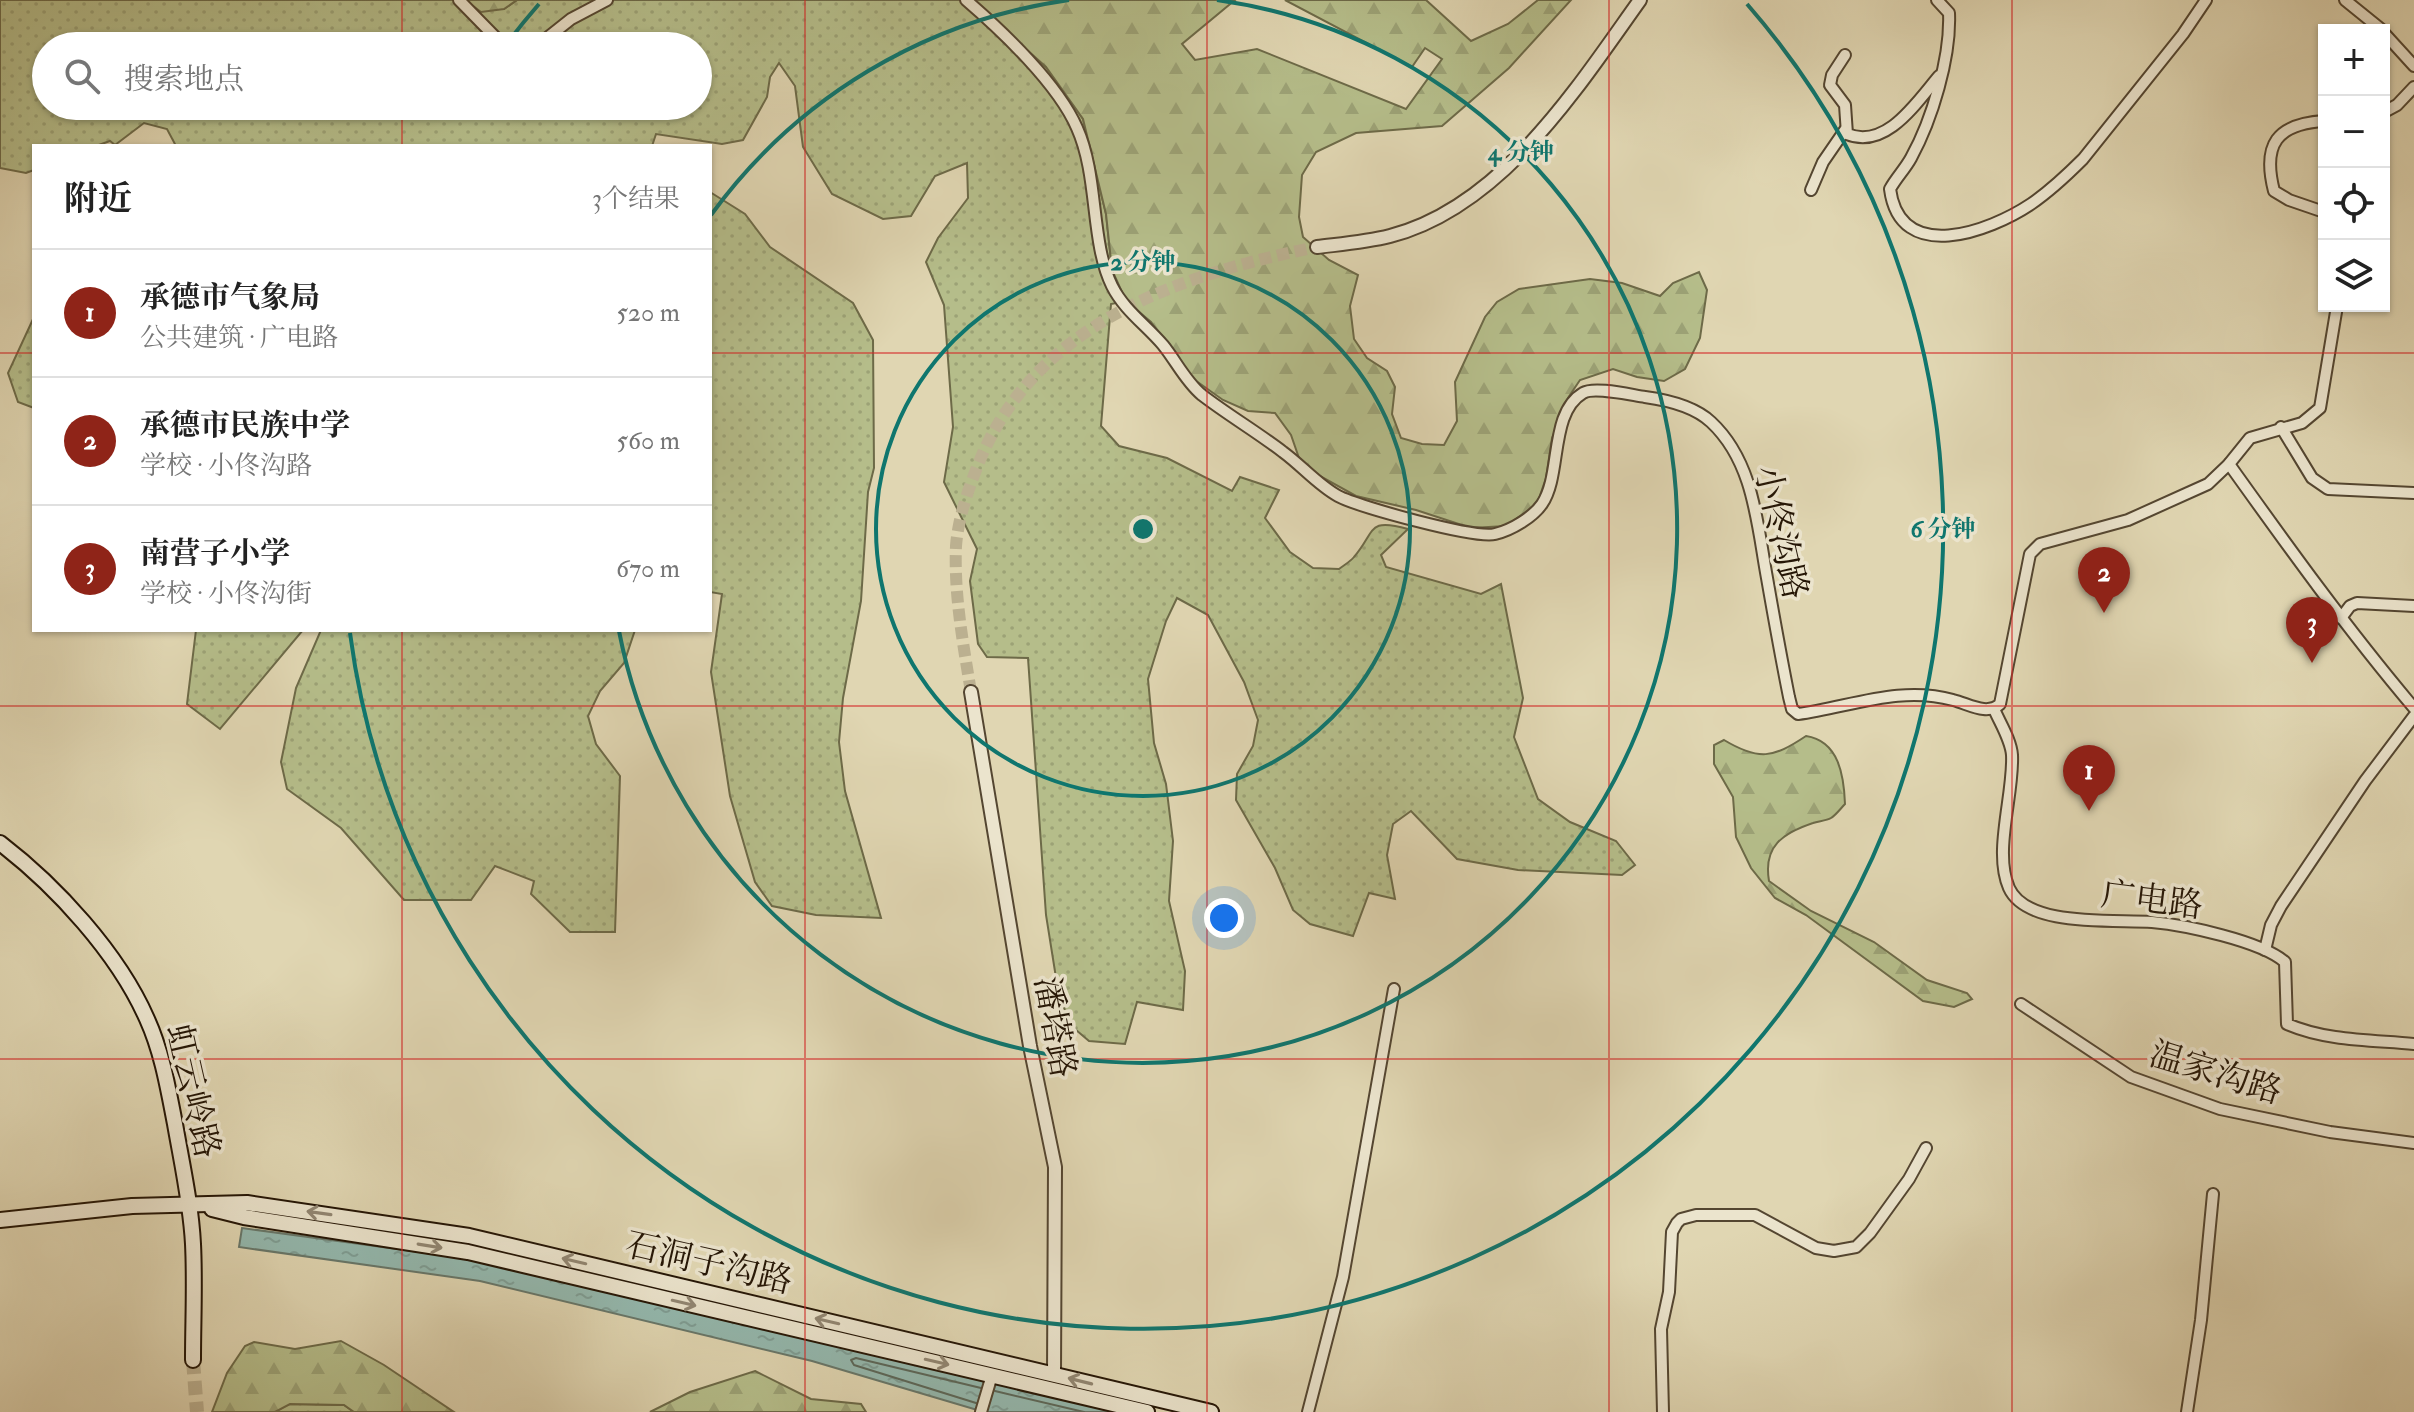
<!DOCTYPE html>
<html lang="zh">
<meta charset="utf-8">
<style>
body{margin:0;font-family:"IM FELL Double Pica","Noto Serif SC",serif;background:#f6f6f6;color:#222}
.controls{position:absolute;right:24px;top:24px;display:grid;overflow:hidden;border-radius:0px;box-shadow:0 2px 6px #0004}
.controls button{width:72px;height:72px;display:grid;place-items:center;padding:0;border:0;border-bottom:2px solid #e0e0e0;background:#fff;color:#222;font:40px sans-serif}
.you{position:absolute;left:1224px;top:918px;width:28px;height:28px;margin:-20px;border:6px solid #fff;border-radius:50%;background:#1a73e8;box-shadow:0 0 0 12px #1a73e833}
.badge{display:grid;place-items:center;width:52px;height:52px;border-radius:50%;background:#8f2418;color:#fff;font-size:26px;font-weight:700}
.pin{position:absolute;translate:-50% -66px;filter:drop-shadow(0 2px 4px #0008)}
.pin::after{content:'';position:absolute;top:42px;width:28px;height:24px;background:inherit;clip-path:polygon(0 0,100% 0,50% 100%)}
.list{margin:0;padding:0;list-style:none}
h2{display:flex;justify-content:space-between;align-items:center;height:104px;margin:0;padding:0 32px;font-size:34px}
h2 small{font-size:26px;font-weight:400;color:#767676}
.list li{display:grid;grid-template-columns:52px 1fr auto;gap:24px;align-items:center;box-sizing:border-box;height:128px;padding:0 32px;border-top:2px solid #e0e0e0}
.list b{display:block;font-size:30px;white-space:nowrap}
.list p{margin:0;font-size:26px;white-space:nowrap;color:#767676}
.list em{font-size:26px;font-style:normal;color:#767676}
.icon{flex:none;width:44px;height:44px;fill:none;stroke:currentColor;stroke-width:2;stroke-linecap:round;stroke-linejoin:round}
.map{position:relative;flex:none;width:2414px;height:1412px;overflow:hidden}
.search{position:absolute;background:#fff;box-shadow:0 2px 6px #0004;left:32px;top:32px;width:680px;height:88px;display:flex;align-items:center;gap:20px;box-sizing:border-box;padding:0 28px;border-radius:44px;color:#767676;font-size:30px}
.panel{position:absolute;background:#fff;box-shadow:0 2px 6px #0004;left:32px;top:144px;width:680px;height:488px;border-radius:0px}
.map>svg:first-child{display:block}
.grass{fill:url(#grass-dots);stroke:#6d6a48;stroke-width:2;fill-rule:evenodd}
.forest{fill:url(#forest-firs);stroke:#6d6a48;stroke-width:2}
.water{fill:url(#water-ripples);stroke:#68786b;stroke-width:2}
.lines{fill:none;stroke-linecap:round;stroke-linejoin:round}
.shore{stroke:#5c685a;stroke-width:2}
.tertiary-tunnel{stroke:#bbb090;stroke-width:12;stroke-dasharray:12 6;stroke-linecap:butt}
.secondary-tunnel{stroke:#bbb090;stroke-width:14;stroke-dasharray:14 7;stroke-linecap:butt}
.minor-casing{stroke:#544631;stroke-width:14}
.tertiary-casing{stroke:#544631;stroke-width:16}
.secondary-casing{stroke:#251606;stroke-width:18}
.minor{stroke:#ebe4cd;stroke-width:10}
.tertiary{stroke:#ebe4cd;stroke-width:12}
.secondary{stroke:#ebe4cd;stroke-width:14}
.oneway{stroke:#928773}
.grid{fill:none;stroke:#d62828;stroke-width:2;stroke-opacity:0.55}
.ring{fill:none;stroke:#0f766e;stroke-width:4}
.labels{text-anchor:middle;stroke-width:7;stroke-linejoin:round;paint-order:stroke}
.street-label{font-size:34px;fill:#251606;stroke:#ebe4cd}
.centre{fill:#0f766e;stroke:#ebe4cd;stroke-width:4}
.ring-label{font-size:24px;text-anchor:middle;font-weight:bold;fill:#0f766e;stroke:#ebe4cd;stroke-width:7;stroke-linejoin:round;paint-order:stroke}
</style>
<div class="map">
<svg width="2414" height="1412" viewBox="0 0 2414 1412">
<defs>
<pattern id="grass-dots" width="8" height="8" patternUnits="userSpaceOnUse" patternTransform="scale(2)"><rect width="8" height="8" fill="#b5bd8a"/><path d="M2 2h.1M6 6h.1" fill="none" stroke="#9ca276" stroke-width="1.8" stroke-linecap="round"/></pattern>
<pattern id="forest-firs" width="22" height="20" patternUnits="userSpaceOnUse" patternTransform="scale(2)"><rect width="22" height="20" fill="#b5bd8a"/><path d="M5 1l3.5 6h-7zM16 11l3.5 6h-7z" fill="#9ca276"/></pattern>
<pattern id="water-ripples" width="26" height="14" patternUnits="userSpaceOnUse" patternTransform="scale(2)"><rect width="26" height="14" fill="#94b9af"/><path d="M2 4q2-2 4 0t4 0M15 11q2-2 4 0t4 0" fill="none" stroke="#7f9e95"/></pattern>
</defs>
<rect width="100%" height="100%" fill="#e0d6b2"/>
<filter id="stains"><feTurbulence type="fractalNoise" baseFrequency=".0025" numOctaves="4"/><feColorMatrix values="0 0 0 0 .2 0 0 0 0 .09 0 0 0 0 .02 0 0 0 .5 -.17"/></filter>
<radialGradient id="worn" r=".72"><stop offset=".6" stop-color="#630" stop-opacity="0"/><stop offset="1" stop-color="#630" stop-opacity=".3"/></radialGradient>
<g class="grass">
<path d="M0,0H465L504,9L517,0H971L1046,67L1083,119L1106,214L1112,270L1126,301L1111,304L1101,426L1119,446L1167,458L1232,491L1240,477L1279,490L1265,518L1290,552L1313,568L1339,569C1344,565 1350,562 1354,557C1376,532 1366,517 1408,529L1381,555L1386,567L1481,594L1501,584L1523,698L1514,737L1538,799L1570,822L1616,841L1635,865L1622,875L1518,870L1457,859L1411,811L1393,824L1387,855L1395,899L1369,893L1353,936L1310,924L1293,910L1275,868L1236,800L1237,774L1253,746L1258,720L1244,682L1208,615L1177,598L1166,621L1148,679L1154,743L1166,784L1173,841L1169,901L1185,971L1183,1010L1137,1002L1125,1044L1089,1041L1069,1024L1057,984L1046,915L1028,658L987,657L978,644L970,581L977,549L944,482L953,427L944,305L926,262L938,238L968,198L967,163L935,176L911,216L883,219L832,194L803,147L795,86L779,63L770,77L767,97L743,140L722,144L656,134L652,146H176L167,129L144,123L115,145L110,141L96,146H34V170L26,173L0,168ZM46,46H698V106H46Z"/>
<path d="M710,192L745,214L770,247L853,303L873,340L874,468L868,492L861,601L843,698L839,742L845,791L881,918L816,915L772,906L755,882L730,796L711,672L722,594L710,592Z"/>
<path d="M34,317V408L18,402L8,373Z"/>
<path d="M196,630H303L220,729L187,704Z"/>
<path d="M321,630H635L624,663L600,691L588,716L596,744L620,776L615,932H570L531,894L534,881L495,866L471,900H404L341,828L287,789L281,762L296,688Z"/>
<path d="M289,1404L344,1405L354,1412H275Z"/>
</g>
<g class="forest">
<path d="M465,0H517L504,9L481,12Z"/>
<path d="M971,0H1235L1182,44L1195,60L1257,49L1406,109L1442,59L1425,48L1412,67L1285,0H1426L1471,41L1508,24L1538,0H1571L1509,68L1442,126L1356,133L1316,152L1302,175L1299,217L1303,237L1329,260L1358,275L1350,306L1354,339L1367,358L1387,371L1395,387L1392,414L1401,438L1422,444L1444,445L1457,421L1455,382L1485,317L1497,302L1519,289L1590,279L1622,283L1660,296L1673,283L1699,272L1707,290L1700,338L1685,369L1664,381L1637,377L1613,369L1580,380L1568,398L1552,438L1546,478L1537,504L1506,526L1471,528L1416,510L1356,496L1309,470L1299,458L1291,435L1275,413L1248,411L1223,400L1192,378L1151,322L1126,301L1112,270L1106,214L1083,119L1046,67Z"/>
<path d="M1806,736C1839,741 1844,776 1845,804C1841,808 1836,815 1831,818C1826,821 1818,821 1813,823C1783,833 1763,846 1769,881L1811,911L1874,942L1927,980L1967,993L1972,999L1954,1007L1923,1001L1806,915L1775,898L1751,868L1736,837L1733,797L1714,764V745L1724,740C1759,761 1773,758 1806,736Z"/>
<path d="M341,1341L384,1365L454,1412H354L344,1405L290,1404L275,1412H212L227,1373L245,1346L254,1342L295,1349Z"/>
<path d="M755,1371L811,1399L861,1404L866,1412H650L690,1392Z"/>
</g>
<path class="water" d="M242,1228L464,1258L1118,1412H984L812,1361L480,1281L239,1247Z"/>
<g class="lines">
<g class="shore">
<path d="M995,1391L1084,1412"/>
<path d="M976,1403L854,1365L851,1360L856,1358L981,1388"/>
</g>
<path class="tertiary-tunnel" d="M971,692C963,643 954,595 956,546C958,520 967,493 976,470C1031,324 1178,275 1317,247"/>
<path class="secondary-tunnel" d="M193,1360L197,1412"/>
<g class="minor-casing">
<g id="minor">
<path d="M459,0L504,46"/>
<path d="M966,0C1002,31 1058,84 1077,128C1099,177 1090,241 1112,286C1124,310 1146,325 1163,345C1176,361 1186,382 1202,395C1228,415 1257,432 1283,452C1301,465 1319,486 1338,496C1359,507 1475,539 1495,534C1512,530 1533,517 1542,504C1562,475 1549,413 1583,393C1594,386 1631,395 1645,397C1667,400 1694,406 1711,422C1754,462 1757,524 1767,578C1774,618 1781,657 1789,697L1792,709L1798,714C1850,707 1900,685 1953,700C1969,704 1987,716 2000,704L2030,554L2040,544L2128,520L2208,484L2229,464L2250,438L2302,423L2320,408L2337,306"/>
<path d="M1937,0L1949,13C1951,57 1932,120 1911,158C1905,169 1896,178 1890,189C1900,265 1989,232 2031,204C2050,191 2067,175 2083,159L2183,34L2206,0"/>
<path d="M2345,0L2382,30"/>
<path d="M2384,33L2414,66"/>
<path d="M537,46L571,19L607,0"/>
<path d="M1845,55L1832,75L1830,85L1845,105L1847,134C1886,150 1916,103 1939,76"/>
<path d="M2384,112L2397,105L2414,87"/>
<path d="M2324,121C2277,124 2262,144 2274,191L2289,200L2324,212"/>
<path d="M1811,190L1823,162L1845,130"/>
<path d="M2281,427L2312,478L2328,489L2414,493"/>
<path d="M2229,464C2289,548 2348,630 2414,708"/>
<path d="M2341,618L2350,606L2357,603L2414,606"/>
<path d="M1994,709C2000,723 2011,740 2012,755C2014,794 1993,852 2009,888C2027,928 2115,919 2152,922C2185,925 2261,941 2285,962L2287,1024C2326,1041 2372,1040 2414,1044"/>
<path d="M2265,950L2271,925L2281,906L2365,781L2414,716"/>
<path d="M2021,1004L2131,1077L2220,1109L2330,1132L2414,1143"/>
<path d="M981,1412L992,1375"/>
<path d="M1308,1412L1343,1277L1394,989"/>
<path d="M1663,1412L1661,1329L1669,1292L1672,1232L1677,1223L1681,1219L1696,1215H1755L1816,1248L1834,1251L1856,1247L1870,1233L1909,1179L1926,1148"/>
<path d="M2187,1412L2201,1320L2213,1194"/>
</g>
</g>
<g class="tertiary-casing">
<g id="tertiary">
<path d="M1317,247C1341,244 1366,242 1390,236C1502,207 1577,88 1640,0"/>
<path d="M971,692L1030,1046L1055,1167L1054,1374"/>
</g>
</g>
<g class="secondary-casing">
<g id="secondary">
<path d="M0,843C56,886 118,953 147,1019C162,1052 168,1088 175,1124C182,1164 191,1204 193,1244C195,1283 193,1321 193,1360"/>
<path d="M212,1209L244,1217L468,1252L1147,1412"/>
<path d="M0,1220L132,1206L247,1203L469,1236L1211,1412"/>
</g>
</g>
<use href="#minor" class="minor"/>
<use href="#tertiary" class="tertiary"/>
<use href="#secondary" class="secondary"/>
</g>
<defs><path id="oneway-shaft" d="M-6 0H5M1.5-3L5.5 0L1.5 3" fill="none" stroke-width="1.6" stroke-linecap="round" stroke-linejoin="round" transform="scale(2)"/></defs>
<g class="oneway">
<use href="#oneway-shaft" transform="translate(319 1213) rotate(-172)"/>
<use href="#oneway-shaft" transform="translate(430 1246) rotate(9)"/>
<use href="#oneway-shaft" transform="translate(574 1261) rotate(-167)"/>
<use href="#oneway-shaft" transform="translate(684 1303) rotate(13)"/>
<use href="#oneway-shaft" transform="translate(827 1321) rotate(-167)"/>
<use href="#oneway-shaft" transform="translate(937 1362) rotate(13)"/>
<use href="#oneway-shaft" transform="translate(1080 1381) rotate(-166)"/>
</g>
<path class="grid" d="M402,0V46M805,0V1412M1207,0V1412M1609,0V1412M2012,0V1412M402,106V146M0,353H34M710,353H2414M402,630V1412M0,706H2414M0,1059H2414"/>
<g class="ring">
<circle cx="1143" cy="529" r="267"/>
<path d="M711 215A534 534 0 0 1 1069 0M1217 0A534 534 0 1 1 619 631"/>
<path d="M508 42A800 800 0 0 1 539 4M1747 4A800 800 0 1 1 350 633"/>
</g>
<g class="labels">
<g class="street-label">
<text transform="translate(1782 532) rotate(77)" y="12">小佟沟路</text>
<text transform="translate(2152 899) rotate(7)" y="12">广电路</text>
<text transform="translate(1056 1027) rotate(80)" y="12">潘塔路</text>
<text transform="translate(2216 1072) rotate(17)" y="12">温家沟路</text>
<text transform="translate(194 1091) rotate(77)" y="12">虹云岭路</text>
<text transform="translate(709 1262) rotate(13)" y="12">石洞子沟路</text>
</g>
</g>
<circle cx="1143" cy="529" r="12" class="centre"/>
<g class="ring-label">
<text x="1521" y="160">4 分钟</text>
<text x="1143" y="270">2 分钟</text>
<text x="1943" y="537">6 分钟</text>
</g>
<rect width="100%" height="100%" filter="url(#stains)"/>
<rect width="100%" height="100%" fill="url(#worn)"/>
</svg>
<div class="controls">
<button>+</button>
<button>−</button>
<button><svg class="icon" aria-label="locate" viewBox="0 0 24 24"><circle cx="12" cy="12" r="6"/><path d="M12 2v4M12 18v4M2 12h4M18 12h4"/></svg></button>
<button><svg class="icon" aria-label="layers" viewBox="0 0 24 24"><path d="M12 4l9 5-9 5-9-5zM3 14l9 5 9-5"/></svg></button>
</div>
<div class="you"></div>
<div class="pin badge" style="left:2089px;top:811px">1</div>
<div class="pin badge" style="left:2104px;top:613px">2</div>
<div class="pin badge" style="left:2312px;top:663px">3</div>
<div class="search"><svg class="icon" aria-label="search" viewBox="0 0 24 24"><circle cx="10" cy="10" r="6"/><path d="M15 15l6 6"/></svg>搜索地点</div>
<section class="panel">
<h2>附近<small>3个结果</small></h2>
<ul class="list">
<li><span class="badge">1</span><div><b>承德市气象局</b><p>公共建筑 · 广电路</p></div><em>520 m</em></li>
<li><span class="badge">2</span><div><b>承德市民族中学</b><p>学校 · 小佟沟路</p></div><em>560 m</em></li>
<li><span class="badge">3</span><div><b>南营子小学</b><p>学校 · 小佟沟街</p></div><em>670 m</em></li>
</ul>
</section>
</div>
